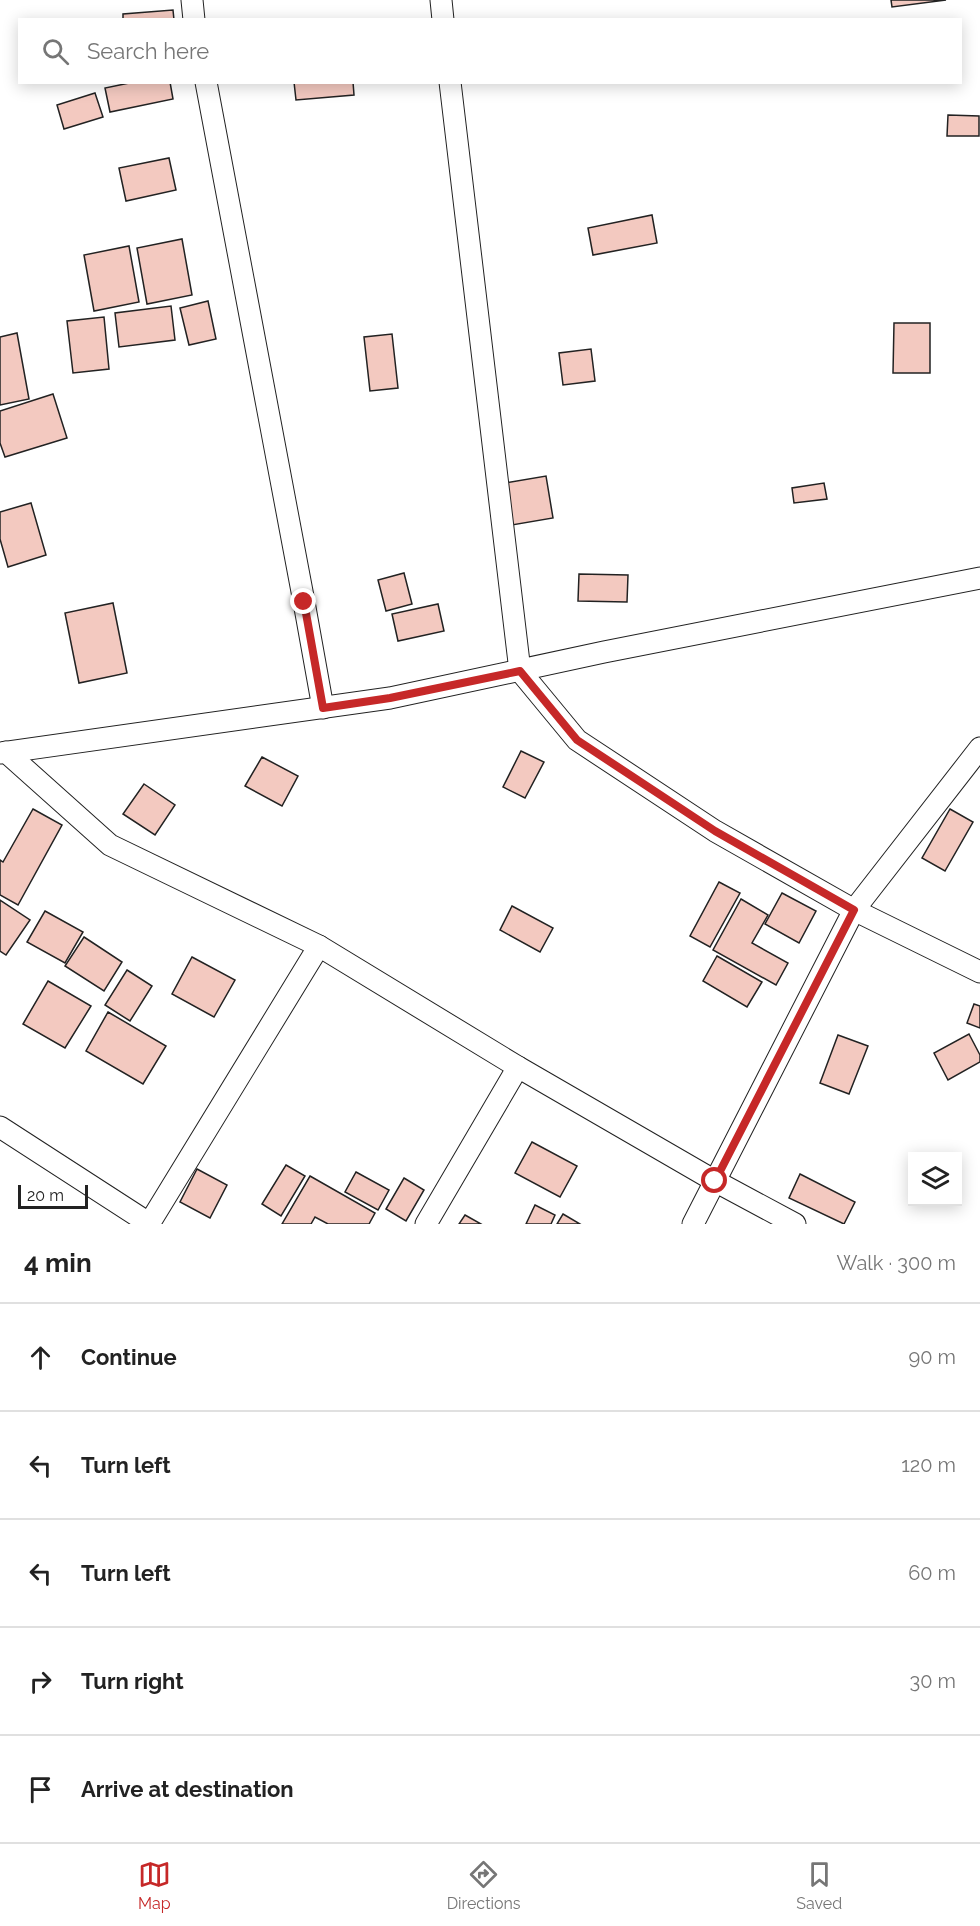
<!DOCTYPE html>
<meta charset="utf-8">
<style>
body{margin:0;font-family:Raleway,sans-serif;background:#f2f2f2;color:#222}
.controls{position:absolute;right:18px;bottom:18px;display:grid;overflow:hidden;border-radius:0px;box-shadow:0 3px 15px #0003}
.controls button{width:54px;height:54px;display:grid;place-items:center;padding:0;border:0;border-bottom:2px solid #e0e0e0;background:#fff;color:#222;font:30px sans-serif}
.scale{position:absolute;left:18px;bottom:15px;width:70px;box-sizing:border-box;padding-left:6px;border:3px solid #222;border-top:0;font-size:16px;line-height:21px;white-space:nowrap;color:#222;-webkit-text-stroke:4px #fff;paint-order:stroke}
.stop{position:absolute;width:18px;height:18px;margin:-14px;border:4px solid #c62828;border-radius:50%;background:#fff}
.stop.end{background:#c62828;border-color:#fff;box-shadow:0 2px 6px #0008}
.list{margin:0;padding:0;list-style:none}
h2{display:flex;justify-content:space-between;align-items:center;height:78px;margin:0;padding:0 24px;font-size:26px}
h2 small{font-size:20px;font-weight:400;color:#767676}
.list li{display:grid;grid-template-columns:39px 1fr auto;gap:18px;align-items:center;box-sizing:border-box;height:108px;padding:0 24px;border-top:2px solid #e0e0e0}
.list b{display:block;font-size:22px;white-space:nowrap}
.list em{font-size:20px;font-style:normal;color:#767676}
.icon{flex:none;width:33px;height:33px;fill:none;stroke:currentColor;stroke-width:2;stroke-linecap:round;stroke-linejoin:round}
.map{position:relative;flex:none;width:980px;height:1224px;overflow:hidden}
.search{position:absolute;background:#fff;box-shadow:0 3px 15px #0003;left:18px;right:18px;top:18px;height:66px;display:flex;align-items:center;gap:15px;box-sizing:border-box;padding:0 21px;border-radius:0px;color:#767676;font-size:22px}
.sheet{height:618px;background:#fff}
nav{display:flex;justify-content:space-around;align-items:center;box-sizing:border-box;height:84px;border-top:2px solid #e0e0e0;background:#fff;font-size:16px;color:#767676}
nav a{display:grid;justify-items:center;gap:3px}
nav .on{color:#c62828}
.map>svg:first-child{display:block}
.building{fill:#f3c9c0;stroke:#222;stroke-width:1.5}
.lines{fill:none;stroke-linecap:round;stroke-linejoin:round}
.minor-casing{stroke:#222;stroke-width:23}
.minor{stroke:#fff;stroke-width:21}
.route{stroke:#c62828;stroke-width:8}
</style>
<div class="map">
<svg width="980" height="1224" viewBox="0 0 980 1224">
<rect width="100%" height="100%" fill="#fff"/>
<g class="building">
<path d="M891,0H946L892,7Z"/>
<path d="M173,10L174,20H123V14Z"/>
<path d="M134,82H170L173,99L110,112L105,88Z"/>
<path d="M294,82H353L354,95L296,100Z"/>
<path d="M95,93L103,117L64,129L57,105Z"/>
<path d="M948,115L979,116V136H947Z"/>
<path d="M169,158L176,190L126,201L119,168Z"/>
<path d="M652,215L657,243L593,255L588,228Z"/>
<path d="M182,239L192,295L147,304L137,248Z"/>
<path d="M129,246L139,302L94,311L84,255Z"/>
<path d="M208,301L216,339L189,345L180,308Z"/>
<path d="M171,306L175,340L119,347L115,313Z"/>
<path d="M104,317L109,369L73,373L67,321Z"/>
<path d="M894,323H930V373H893Z"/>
<path d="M17,333L29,399L0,405V337Z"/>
<path d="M392,334L398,388L370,391L364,337Z"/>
<path d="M591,349L595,381L563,385L559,353Z"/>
<path d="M53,394L67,438L5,457L0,443V411Z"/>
<path d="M546,476L553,518L512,525L505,483Z"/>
<path d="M824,483L827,499L794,503L792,488Z"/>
<path d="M31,503L46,555L8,567L0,539V512Z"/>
<path d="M404,573L412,604L386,611L378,580Z"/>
<path d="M579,574L628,575L627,602L578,601Z"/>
<path d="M113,603L127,673L79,683L65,613Z"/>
<path d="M438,604L444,631L398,641L392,614Z"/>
<path d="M521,751L544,762L525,798L503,787Z"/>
<path d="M262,757L298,776L282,806L245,786Z"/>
<path d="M144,784L175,805L155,835L123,814Z"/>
<path d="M33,809L62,825L18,905L0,895V860L3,862Z"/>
<path d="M950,809L973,822L945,871L922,858Z"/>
<path d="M719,882L740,893L710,947L690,936Z"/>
<path d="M782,893L816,911L799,943L765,924Z"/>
<path d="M741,899L768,915L752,943L788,963L776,985L713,950Z"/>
<path d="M0,900L30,920L6,955L0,951Z"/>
<path d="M512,906L553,928L540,952L500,930Z"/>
<path d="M45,911L83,932L65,963L27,942Z"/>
<path d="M84,937L122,962L104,991L65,966Z"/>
<path d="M717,956L762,982L747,1007L703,981Z"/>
<path d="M192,957L235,980L214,1017L172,994Z"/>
<path d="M127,970L152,986L130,1021L105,1005Z"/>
<path d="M48,981L91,1006L65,1048L23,1024Z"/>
<path d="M974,1004L980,1006V1028L967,1023Z"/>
<path d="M108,1012L166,1046L143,1084L86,1051Z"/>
<path d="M969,1034L980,1055V1062L948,1080L934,1053Z"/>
<path d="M838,1035L868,1046L849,1094L820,1083Z"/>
<path d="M532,1142L577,1166L560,1197L515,1173Z"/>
<path d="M286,1165L305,1176L281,1216L262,1204Z"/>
<path d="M197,1169L227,1185L210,1218L180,1202Z"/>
<path d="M356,1172L389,1190L378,1210L345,1192Z"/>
<path d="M800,1174L855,1202L844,1224L789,1198Z"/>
<path d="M310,1176L375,1213L369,1224H328L315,1217L311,1224H282Z"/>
<path d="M404,1178L424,1190L406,1221L386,1209Z"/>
<path d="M535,1205L555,1215L551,1224H526Z"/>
<path d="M563,1214L580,1224H557Z"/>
<path d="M465,1215L481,1224H459Z"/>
</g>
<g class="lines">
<g class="minor-casing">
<g id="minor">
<path d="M192,0L194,20"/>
<path d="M441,0L443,20"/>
<path d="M206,82L304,602L323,708"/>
<path d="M450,82L520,671L577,740L715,831L854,910L980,972"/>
<path d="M6,752L110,845L319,946L518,1067"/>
<path d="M0,753L390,698L604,652L980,578"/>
<path d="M0,1127L150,1224"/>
<path d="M149,1224L319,946"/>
<path d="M426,1224L518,1067L715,1181L795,1224"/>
<path d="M693,1224L854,910L980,748"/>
</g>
</g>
<use href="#minor" class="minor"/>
</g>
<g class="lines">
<path class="route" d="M304,602L323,708L390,698L520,671L577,740L715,831L854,910L715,1181"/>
</g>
</svg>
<div class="controls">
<button><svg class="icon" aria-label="layers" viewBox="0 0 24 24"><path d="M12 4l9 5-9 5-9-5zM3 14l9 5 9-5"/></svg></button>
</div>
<div class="scale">20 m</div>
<div class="stop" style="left:715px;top:1181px"></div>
<div class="stop end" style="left:304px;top:602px"></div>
<div class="search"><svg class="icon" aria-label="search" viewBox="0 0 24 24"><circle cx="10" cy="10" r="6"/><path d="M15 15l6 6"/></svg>Search here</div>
</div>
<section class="sheet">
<h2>4 min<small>Walk · 300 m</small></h2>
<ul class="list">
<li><svg class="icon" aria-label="ahead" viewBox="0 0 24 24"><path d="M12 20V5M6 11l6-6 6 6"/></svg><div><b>Continue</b></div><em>90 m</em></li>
<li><svg class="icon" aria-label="left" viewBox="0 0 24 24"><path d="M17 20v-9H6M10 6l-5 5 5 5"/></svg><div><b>Turn left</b></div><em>120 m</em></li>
<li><svg class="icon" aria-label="left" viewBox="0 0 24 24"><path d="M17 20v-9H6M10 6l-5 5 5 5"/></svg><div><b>Turn left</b></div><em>60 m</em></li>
<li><svg class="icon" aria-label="right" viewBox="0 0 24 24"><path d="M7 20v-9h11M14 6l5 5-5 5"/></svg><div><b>Turn right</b></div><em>30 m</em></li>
<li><svg class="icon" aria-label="arrive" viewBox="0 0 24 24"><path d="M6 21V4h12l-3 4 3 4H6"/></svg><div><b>Arrive at destination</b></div></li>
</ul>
</section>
<nav>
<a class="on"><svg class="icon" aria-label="map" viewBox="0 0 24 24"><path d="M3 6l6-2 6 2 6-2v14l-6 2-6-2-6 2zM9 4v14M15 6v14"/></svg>Map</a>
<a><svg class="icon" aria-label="directions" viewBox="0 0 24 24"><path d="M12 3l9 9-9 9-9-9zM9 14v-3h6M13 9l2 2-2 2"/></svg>Directions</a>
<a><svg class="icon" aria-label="saved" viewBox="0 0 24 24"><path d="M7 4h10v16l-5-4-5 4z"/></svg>Saved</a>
</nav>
